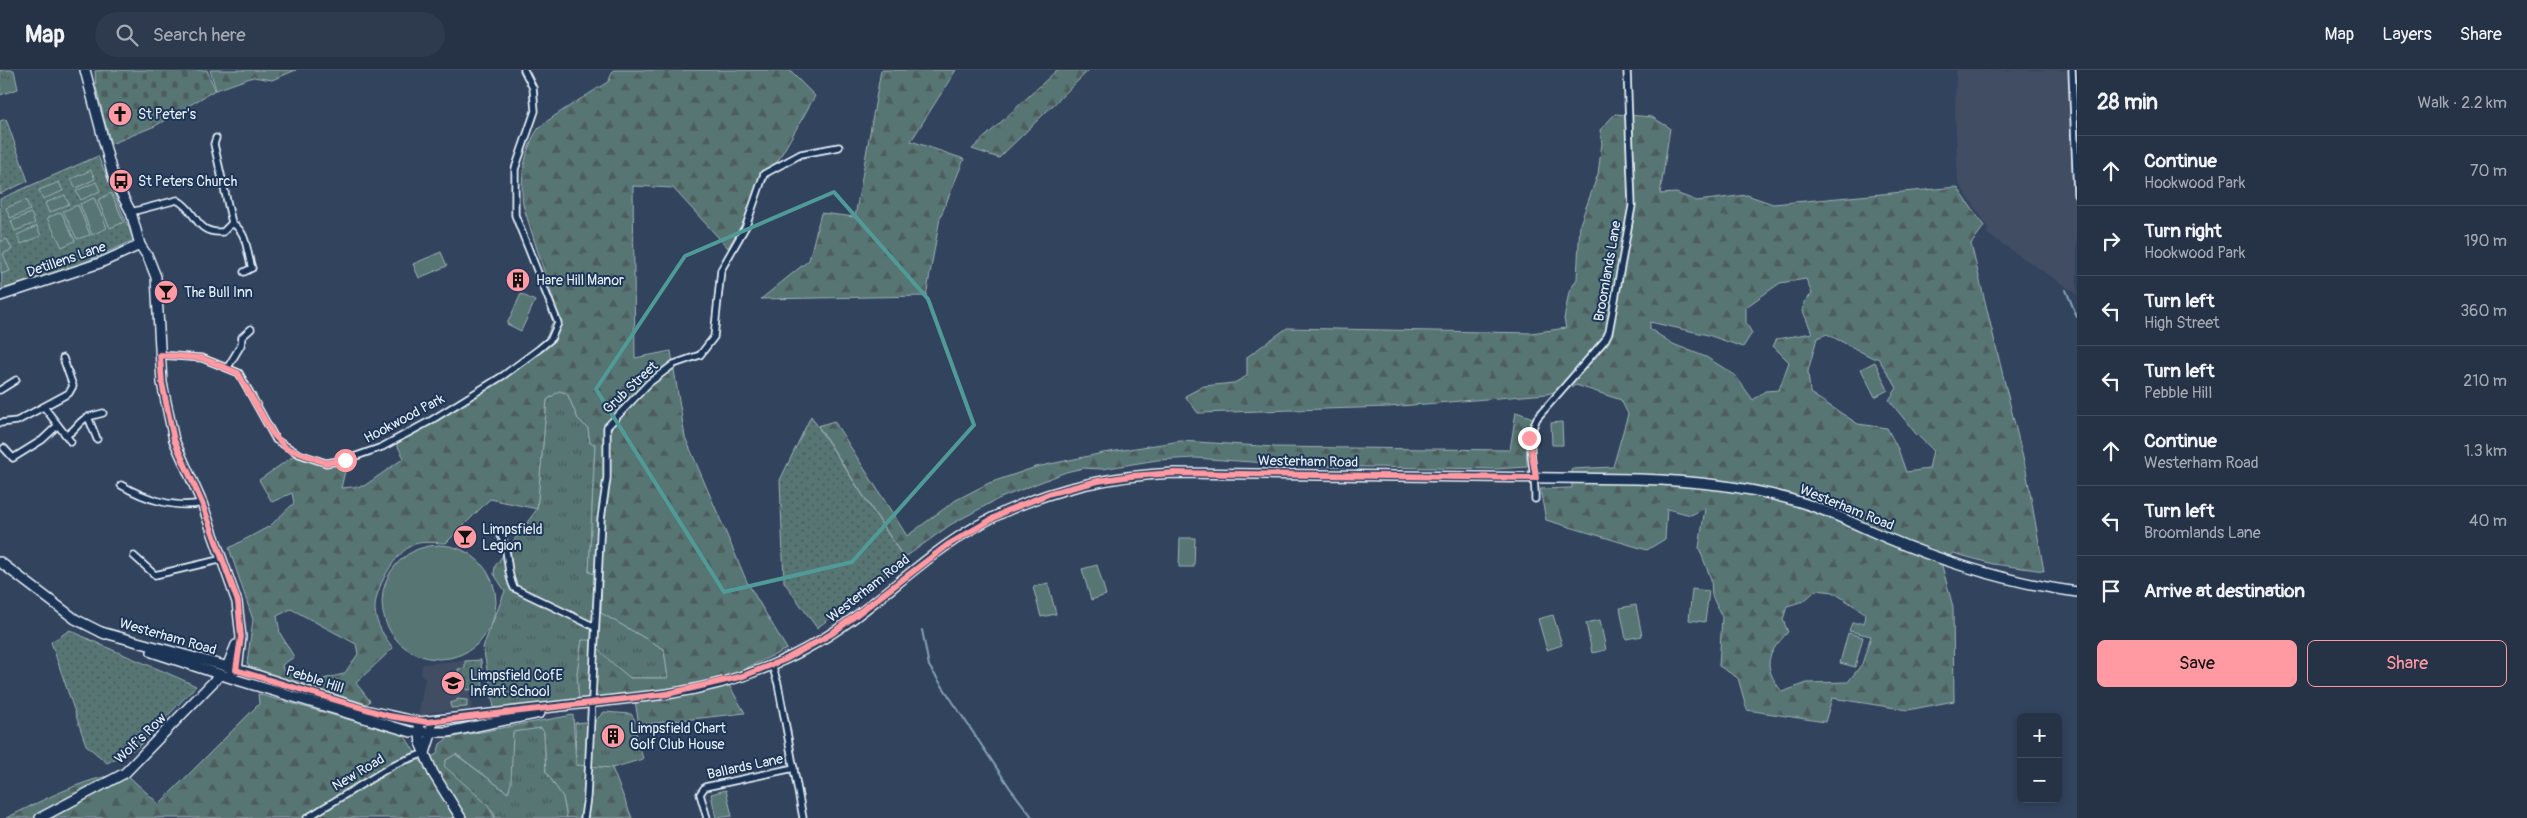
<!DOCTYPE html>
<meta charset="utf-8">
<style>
body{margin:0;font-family:Pangolin,sans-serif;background:#2e3a4d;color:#f1f3f6}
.controls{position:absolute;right:15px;bottom:15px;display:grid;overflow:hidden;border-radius:8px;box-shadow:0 2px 8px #0003}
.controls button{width:45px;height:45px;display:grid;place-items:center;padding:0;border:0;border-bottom:1px solid #424d5f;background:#263246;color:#f1f3f6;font:25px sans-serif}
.stop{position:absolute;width:15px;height:15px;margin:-11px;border:4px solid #ff9aa2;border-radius:50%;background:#fff}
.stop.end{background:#ff9aa2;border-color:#fff;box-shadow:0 1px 5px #0008}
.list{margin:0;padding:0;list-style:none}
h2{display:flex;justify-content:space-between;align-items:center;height:65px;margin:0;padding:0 20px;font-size:21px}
h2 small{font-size:16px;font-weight:400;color:#a4aab3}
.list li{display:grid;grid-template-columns:32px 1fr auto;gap:15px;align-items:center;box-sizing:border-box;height:70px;padding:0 20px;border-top:1px solid #424d5f}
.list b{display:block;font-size:19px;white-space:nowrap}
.list p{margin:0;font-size:16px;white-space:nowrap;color:#a4aab3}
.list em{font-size:16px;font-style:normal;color:#a4aab3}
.actions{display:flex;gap:10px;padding:15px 20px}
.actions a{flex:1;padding:11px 0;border:1px solid #ff9aa2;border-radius:8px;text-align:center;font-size:18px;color:#ff9aa2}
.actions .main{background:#ff9aa2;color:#111}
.icon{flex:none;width:28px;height:28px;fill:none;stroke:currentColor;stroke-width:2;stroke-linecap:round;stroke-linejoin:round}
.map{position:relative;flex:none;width:2077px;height:748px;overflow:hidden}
header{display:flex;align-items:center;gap:30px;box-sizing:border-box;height:70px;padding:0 25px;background:#263246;border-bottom:1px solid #424d5f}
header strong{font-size:24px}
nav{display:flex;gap:28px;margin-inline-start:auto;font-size:18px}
.search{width:350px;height:45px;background:#2e3a4d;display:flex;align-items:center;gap:12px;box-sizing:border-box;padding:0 18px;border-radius:28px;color:#a4aab3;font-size:19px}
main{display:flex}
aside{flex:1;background:#263246}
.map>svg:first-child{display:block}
.built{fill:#414d63}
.grass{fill:url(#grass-tufts);stroke:#9fb2b6}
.forest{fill:url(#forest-firs);stroke:#9fb2b6;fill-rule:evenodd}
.cemetery{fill:url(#cemetery-stones);stroke:#9fb2b6}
.park{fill:url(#park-dots);stroke:#9fb2b6}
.pitch{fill:#567473;stroke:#9fb2b6}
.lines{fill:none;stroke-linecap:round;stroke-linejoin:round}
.stream{stroke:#84a1b5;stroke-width:2}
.street-casing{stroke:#e8f1f8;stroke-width:9}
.secondary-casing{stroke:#e8f1f8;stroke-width:12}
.primary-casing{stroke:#e8f1f8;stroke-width:12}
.street{stroke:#1d3557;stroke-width:5.5}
.secondary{stroke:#1d3557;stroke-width:9}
.primary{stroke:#1d3557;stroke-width:9}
.route{stroke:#ff9aa2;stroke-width:6}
.marked{fill:none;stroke:#509b97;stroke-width:4;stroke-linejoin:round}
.labels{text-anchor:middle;stroke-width:4;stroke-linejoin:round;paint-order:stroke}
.poi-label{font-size:14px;fill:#e8f1f8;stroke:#1d3557;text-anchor:start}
.street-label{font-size:14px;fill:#e8f1f8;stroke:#1d3557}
</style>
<header>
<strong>Map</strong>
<div class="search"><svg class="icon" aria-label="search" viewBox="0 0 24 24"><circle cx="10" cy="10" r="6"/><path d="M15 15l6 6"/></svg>Search here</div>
<nav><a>Map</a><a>Layers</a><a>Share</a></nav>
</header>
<main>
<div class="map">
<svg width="2077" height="748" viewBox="0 0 2077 748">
<defs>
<pattern id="grass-tufts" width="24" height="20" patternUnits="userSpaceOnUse" patternTransform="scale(1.25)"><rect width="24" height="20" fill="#567473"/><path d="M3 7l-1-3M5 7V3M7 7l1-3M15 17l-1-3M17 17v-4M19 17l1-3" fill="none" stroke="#4d5c5c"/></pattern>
<pattern id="forest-firs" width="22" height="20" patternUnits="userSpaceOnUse" patternTransform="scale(1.25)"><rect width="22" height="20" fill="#567473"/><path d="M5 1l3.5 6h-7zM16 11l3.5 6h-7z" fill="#4d5c5c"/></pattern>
<pattern id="cemetery-stones" width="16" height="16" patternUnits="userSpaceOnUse" patternTransform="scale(1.25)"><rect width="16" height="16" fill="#567473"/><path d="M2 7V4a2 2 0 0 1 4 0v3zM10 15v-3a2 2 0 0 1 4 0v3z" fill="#4d5c5c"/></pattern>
<pattern id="park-dots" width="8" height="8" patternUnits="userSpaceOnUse" patternTransform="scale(1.25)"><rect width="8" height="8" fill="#567473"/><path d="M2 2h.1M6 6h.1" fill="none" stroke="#4d5c5c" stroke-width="1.8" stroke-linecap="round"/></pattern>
</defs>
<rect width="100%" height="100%" fill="#32435e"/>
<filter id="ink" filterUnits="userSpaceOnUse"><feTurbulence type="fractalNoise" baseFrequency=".02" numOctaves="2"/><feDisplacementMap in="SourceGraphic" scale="10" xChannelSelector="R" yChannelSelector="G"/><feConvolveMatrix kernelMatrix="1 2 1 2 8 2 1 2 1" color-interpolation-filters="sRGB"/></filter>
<g filter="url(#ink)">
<g class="built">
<path d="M1956,0H2077V224L1987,164L1988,157L1958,112L1955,45Z"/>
<path d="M481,589L483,619L470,620L472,639L434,642L418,647L425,608L421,606L422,594Z"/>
</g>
<g class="grass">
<path d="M0,0H14L18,19L0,25Z"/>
<path d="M559,321L567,323L578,349L588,358L590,373L595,374L589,502L602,506L601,543L664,579L668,608H630L582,570L577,603L579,632L507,639L494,638L483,577L505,521L494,504L495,496L537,439L547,330Z"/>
<path d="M604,642L631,644L635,650L634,656L643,689L612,698L576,695L575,653L595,651Z"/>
<path d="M542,658L544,662L546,702L563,727L567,748H495L494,743L443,696L446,690L455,684L508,723L513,661Z"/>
</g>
<g class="forest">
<path d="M210,0H296L272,10L253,7L216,20Z"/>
<path d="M613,0H789L815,26L728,178L673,118L633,116L635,288L671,281L685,367L747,512L787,579L725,608L745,643L639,655L634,625L579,632L577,603L582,570H590L611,592L630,608H668L664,579L601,543L602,506L589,502L595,374L590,373L588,358L578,349L567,323L559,321L547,330L537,439L490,429L446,473C437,473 423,471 415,474C395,481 374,520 375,540C376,555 385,567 393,578L356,613L370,631L367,634L251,599L247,593L253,550L229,478L270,456L294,433L292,423L272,432L259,410L295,385L324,395L347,393L341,418L364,416L404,388L396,373L463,334L542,279L552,253L559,248L523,135C520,112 524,79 538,59C545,50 596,20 609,11ZM291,539L356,574L358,584L344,604L319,610L283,600L282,595L294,587L280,563L277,546Z"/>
<path d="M881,0H956L911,71L964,89L940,148L926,226L761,229L809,190L821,143L855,147Z"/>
<path d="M1057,0H1089L999,88L972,79Z"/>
<path d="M1615,44L1652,47L1670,58L1660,124L1676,123L1697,131L1747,125L1773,134L1957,117L1984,156L1971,174L2026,400L2044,501L1993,494L1953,483L1941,492L1953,537L1954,631L1908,640L1832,628L1825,652L1747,640L1738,608L1719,596L1722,547L1712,526L1711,509L1699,478L1705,438L1691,445L1667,439L1665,469L1647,480L1546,450L1540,419L1572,418L1571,399L1613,397L1628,344L1621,330L1576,315L1547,324L1388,337L1198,343L1185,326L1204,316L1234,313L1247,306V287L1287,258L1531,263L1566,258L1564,249L1569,222L1577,209L1580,154L1598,104L1602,73L1600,60ZM1806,209L1812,224L1804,232L1803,241L1812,263L1777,269L1773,276L1789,292L1779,320L1765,321L1753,330L1735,305L1706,287L1673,274L1650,259V252L1708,265L1743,277L1752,263L1746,253V237L1780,213ZM1827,264L1873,288H1878L1897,318L1889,330L1916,364L1933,380L1929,399L1906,402L1898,379L1887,358L1858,354L1810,323L1808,301L1817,268ZM1816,520L1833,522L1865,543L1864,553H1852L1849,561L1871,566L1862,594L1848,612L1807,613L1782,622C1762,595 1766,585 1788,562L1783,550L1787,536L1804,531Z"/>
<path d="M1516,342L1533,348L1526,361L1527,397L1496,399L1309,396L1195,388L1157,390L1102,399L1083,398L1066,402L998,429L950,455L904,488L818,356L834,351L907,466L956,430L989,413L1036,397L1103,383L1181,371L1275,377L1510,380Z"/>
<path d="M258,624L404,665L421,692L437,684L440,674L448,668L573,645L576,695L612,698L632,748H567L563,727L546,702L544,662L541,658L513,662L511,713L508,723L456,684L446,690L444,696L488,735L495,748H6C44,730 83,708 125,703L159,734L259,634Z"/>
</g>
<path class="cemetery" d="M105,0H207L215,20L155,56L111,74L96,17L95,1Z"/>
<g class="park">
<path d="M6,49L28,111L0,124V51Z"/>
<path d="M98,86L134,170L63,202L2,219L0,129Z"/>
<path d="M811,346L905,490L817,558L784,512L780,410Z"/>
<path d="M70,560C111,581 154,596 196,616L138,677L107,693L86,675L51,572Z"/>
<path d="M481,590L483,619L466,620V612L459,607L458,599L465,598V591Z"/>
<path d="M457,629L467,630V637L451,638L450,633L457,631Z"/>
</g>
<g class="pitch">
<path d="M91,100L95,109L76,118L71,109Z"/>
<path d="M59,112L63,121L43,129L39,120Z"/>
<path d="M96,112L100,121L81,130L76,121Z"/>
<path d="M111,123L124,152L110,158L98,130Z"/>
<path d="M65,125L69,134L49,143L45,133Z"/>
<path d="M94,128L107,158L92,165L80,134Z"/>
<path d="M26,130L30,140L10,148L6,138Z"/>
<path d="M78,135L90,165L77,169L63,141Z"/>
<path d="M61,142L75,171L62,177L47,148Z"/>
<path d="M31,143L35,153L15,161L11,151Z"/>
<path d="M37,156L41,166L21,174L17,165Z"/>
<path d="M7,169L12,179L3,184L10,201L1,204L0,172Z"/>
<path d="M441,182L447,196L419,208L413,194Z"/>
<path d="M521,224L535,231L521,261L507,254Z"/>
<path d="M1875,292L1888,320L1875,327L1861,299Z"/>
<path d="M1562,352L1563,375H1552L1551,353Z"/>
<path d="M1180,468H1195L1194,497H1179Z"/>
<circle cx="439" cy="532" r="57"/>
<path d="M1097,495L1106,525L1091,530L1082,499Z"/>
<path d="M1048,513L1056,544L1041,547L1033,517Z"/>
<path d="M1692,519L1709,521L1705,552L1689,550Z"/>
<path d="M1636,535L1642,566L1626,569L1620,538Z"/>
<path d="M1553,545L1562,575L1547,580L1538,549Z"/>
<path d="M1600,550L1606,580L1592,583L1586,553Z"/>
<path d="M1848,563L1863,567L1855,597L1840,593Z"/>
<path d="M726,720L732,746L716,748L711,724Z"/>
</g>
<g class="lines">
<g class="stream">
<path d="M2066,220L2077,247"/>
<path d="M922,560L929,596L1010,718L1033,748"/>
</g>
<g class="street-casing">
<g id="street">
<path d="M2072,0L2077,125"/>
<path d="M131,142L177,130C199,142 194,164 223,162L232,153L214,74L216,68"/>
<path d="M232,153C248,163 246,181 252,198L244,202"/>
<path d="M160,285L202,288L239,303L276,370L299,384L326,393L345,390L382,377L430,351L504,305L539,279L551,269L558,253L515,145V99L535,41L533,18L524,0"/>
<path d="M228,297L241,275L242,267L251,259"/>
<path d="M0,320L16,310"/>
<path d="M44,337L71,372"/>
<path d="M88,347L103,343"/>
<path d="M0,353L17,351L69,323L73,316L63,288"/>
<path d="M66,365C76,361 78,351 88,347L97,369"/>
<path d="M4,378L13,388L42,370L57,356"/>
<path d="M121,415C145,429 175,439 202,433"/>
<path d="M1535,429C1536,401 1524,373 1537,348L1605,270L1609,262L1632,136L1627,0"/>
<path d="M500,464C510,478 505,501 514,518L595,557"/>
<path d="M134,486L155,505L223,489"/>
<path d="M772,595L778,614L803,748"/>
<path d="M307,748L395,694L425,683"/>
<path d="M584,748L587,727L601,449L607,408V357L649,313L674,294L700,285L714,267L721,200L746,156L764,104L801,84L839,77"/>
<path d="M707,748L700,724L705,717L794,698"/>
</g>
</g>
<g class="secondary-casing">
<g id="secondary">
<path d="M85,0L114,110L131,142L140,175L148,187L156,207L162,313L174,370L202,433L237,532L241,567L237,600L231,604"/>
<path d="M0,226L100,193L140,175"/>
<path d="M227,597L236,575"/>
<path d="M419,652L421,675L433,703L461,748"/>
<path d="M425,683L431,664L432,652"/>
<path d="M40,748L125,703L220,605"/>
</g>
</g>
<g class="primary-casing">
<g id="primary">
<path d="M0,492L75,549L105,564"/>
<path d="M101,562L247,602L365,640L419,652L667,624C734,614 797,590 851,550C893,519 930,483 975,457C1036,422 1103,406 1174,403L1638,409C1694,411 1749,416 1803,433C1832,442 1859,456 1887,468C1949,494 2011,513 2077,522"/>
<path d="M152,582L237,610L411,662H448L540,643"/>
</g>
</g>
<use href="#street" class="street"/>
<use href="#secondary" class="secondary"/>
<use href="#primary" class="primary"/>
</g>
</g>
<g class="lines" filter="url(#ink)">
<path class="route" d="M345,390L326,393L286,378L272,363L238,303L202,288L160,285L162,313L174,370L202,433L238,532L241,567L236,600L389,646L427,652L667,624L743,606L786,589L831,564L949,474L1006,441L1051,423L1098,411L1131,406L1174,403L1536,408L1529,368"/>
</g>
<path class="marked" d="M834,122L928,229L974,355L852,492L724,522L596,319L685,186Z"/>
<defs>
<g id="church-disc" transform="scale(1.25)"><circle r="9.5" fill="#ff9aa2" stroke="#1d3557"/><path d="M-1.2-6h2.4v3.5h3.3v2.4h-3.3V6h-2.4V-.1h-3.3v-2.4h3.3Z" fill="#111"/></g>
<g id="bus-disc" transform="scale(1.25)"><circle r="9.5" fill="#ff9aa2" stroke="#1d3557"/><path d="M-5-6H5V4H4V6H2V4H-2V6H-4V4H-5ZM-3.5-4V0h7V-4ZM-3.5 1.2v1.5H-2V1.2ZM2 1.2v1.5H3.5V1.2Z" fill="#111"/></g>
<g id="building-disc" transform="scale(1.25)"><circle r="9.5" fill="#ff9aa2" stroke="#1d3557"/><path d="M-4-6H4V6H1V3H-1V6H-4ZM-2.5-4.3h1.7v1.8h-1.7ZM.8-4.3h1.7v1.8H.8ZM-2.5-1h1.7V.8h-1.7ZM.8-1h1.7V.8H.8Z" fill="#111"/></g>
<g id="bar-disc" transform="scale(1.25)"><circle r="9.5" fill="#ff9aa2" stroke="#1d3557"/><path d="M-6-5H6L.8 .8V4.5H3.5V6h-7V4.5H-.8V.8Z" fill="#111"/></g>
<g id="school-disc" transform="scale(1.25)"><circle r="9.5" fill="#ff9aa2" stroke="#1d3557"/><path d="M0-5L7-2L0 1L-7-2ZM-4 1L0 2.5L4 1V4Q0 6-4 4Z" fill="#111"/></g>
</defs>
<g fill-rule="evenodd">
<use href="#church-disc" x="120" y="44"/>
<use href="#bus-disc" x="121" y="111"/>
<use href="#building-disc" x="518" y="210"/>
<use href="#bar-disc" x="166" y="222"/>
<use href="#bar-disc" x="465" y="467"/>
<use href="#school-disc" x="453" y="613"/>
<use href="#building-disc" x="613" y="666"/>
</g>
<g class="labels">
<g class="poi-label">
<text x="138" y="49">St Peter's</text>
<text x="138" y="116">St Peters Church</text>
<text x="536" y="215">Hare Hill Manor</text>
<text x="184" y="227">The Bull Inn</text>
<text x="482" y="464">Limpsfield<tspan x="482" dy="16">Legion</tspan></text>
<text x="470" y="610">Limpsfield CofE<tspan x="470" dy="16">Infant School</tspan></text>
<text x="630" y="663">Limpsfield Chart<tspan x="630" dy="16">Golf Club House</tspan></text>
</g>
<g class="street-label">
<text transform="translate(66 189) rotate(-19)" y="5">Detillens Lane</text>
<text transform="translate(1607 201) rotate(-80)" y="5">Broomlands Lane</text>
<text transform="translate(630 317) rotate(-43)" y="5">Grub Street</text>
<text transform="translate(404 348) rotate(-28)" y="5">Hookwood Park</text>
<text transform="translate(1308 391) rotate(1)" y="5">Westerham Road</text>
<text transform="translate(1847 437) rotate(22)" y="5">Westerham Road</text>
<text transform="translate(868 518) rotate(-38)" y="5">Westerham Road</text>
<text transform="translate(168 566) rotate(16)" y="5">Westerham Road</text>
<text transform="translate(315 609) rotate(18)" y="5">Pebble Hill</text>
<text transform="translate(140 668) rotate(-44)" y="5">Wolf's Row</text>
<text transform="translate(745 696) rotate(-12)" y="5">Ballards Lane</text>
<text transform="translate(358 702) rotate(-31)" y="5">New Road</text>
</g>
</g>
</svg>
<div class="controls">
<button>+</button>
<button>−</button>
</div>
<div class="stop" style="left:345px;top:390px"></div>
<div class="stop end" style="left:1529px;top:368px"></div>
</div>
<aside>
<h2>28 min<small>Walk · 2.2 km</small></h2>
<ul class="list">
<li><svg class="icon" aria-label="ahead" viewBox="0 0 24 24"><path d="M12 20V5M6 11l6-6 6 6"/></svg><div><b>Continue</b><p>Hookwood Park</p></div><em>70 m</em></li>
<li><svg class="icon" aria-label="right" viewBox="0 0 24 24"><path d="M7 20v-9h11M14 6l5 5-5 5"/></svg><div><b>Turn right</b><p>Hookwood Park</p></div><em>190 m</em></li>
<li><svg class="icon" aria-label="left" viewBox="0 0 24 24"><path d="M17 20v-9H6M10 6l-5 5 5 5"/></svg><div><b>Turn left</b><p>High Street</p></div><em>360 m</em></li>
<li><svg class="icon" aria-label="left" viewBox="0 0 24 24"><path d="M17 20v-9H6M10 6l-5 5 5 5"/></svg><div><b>Turn left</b><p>Pebble Hill</p></div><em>210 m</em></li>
<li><svg class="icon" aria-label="ahead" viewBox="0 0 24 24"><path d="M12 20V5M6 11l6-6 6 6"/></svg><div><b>Continue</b><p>Westerham Road</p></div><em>1.3 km</em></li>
<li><svg class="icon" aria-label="left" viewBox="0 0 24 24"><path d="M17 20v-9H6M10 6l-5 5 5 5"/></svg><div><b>Turn left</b><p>Broomlands Lane</p></div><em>40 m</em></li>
<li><svg class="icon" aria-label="arrive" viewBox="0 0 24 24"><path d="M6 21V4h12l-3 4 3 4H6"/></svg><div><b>Arrive at destination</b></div></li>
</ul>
<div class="actions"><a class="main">Save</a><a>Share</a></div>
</aside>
</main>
